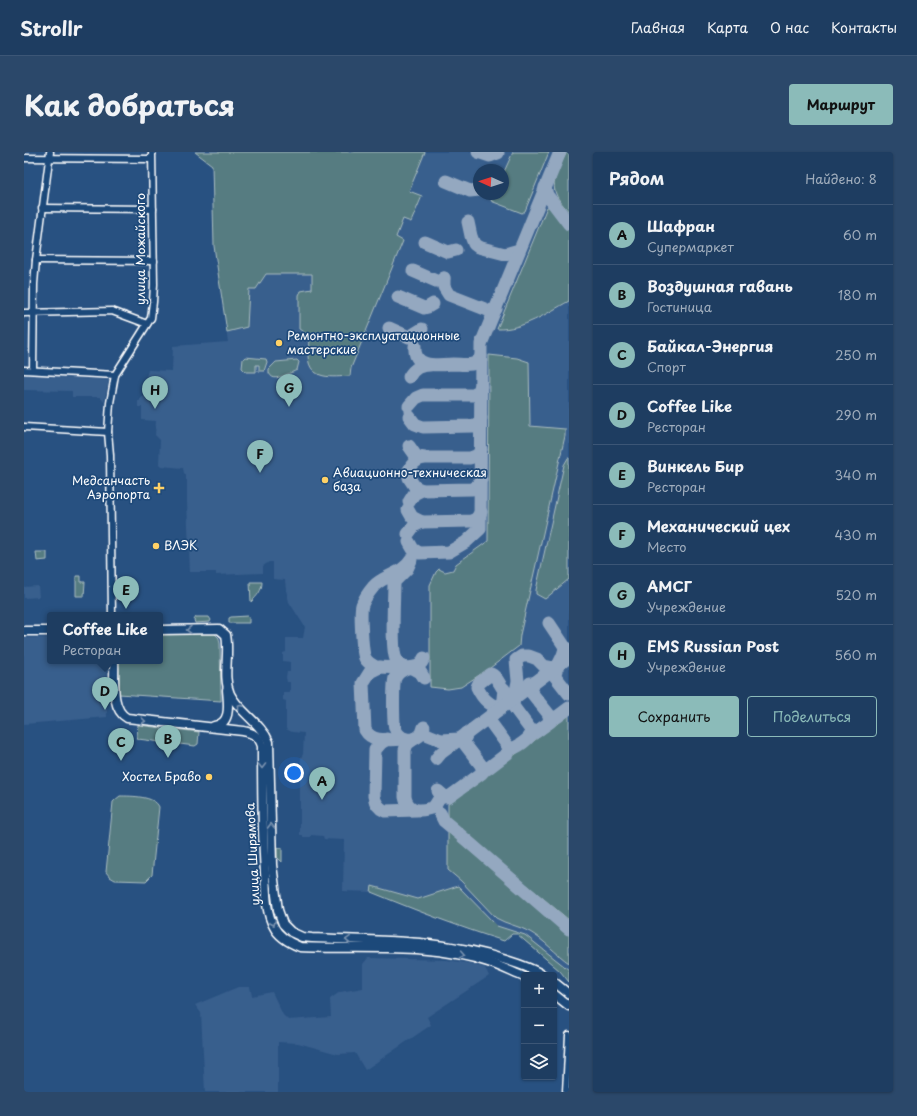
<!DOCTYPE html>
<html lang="ru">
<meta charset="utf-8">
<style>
body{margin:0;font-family:"Playpen Sans",sans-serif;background:#2b486a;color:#f1f3f6}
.controls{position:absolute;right:12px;bottom:12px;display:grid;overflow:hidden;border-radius:4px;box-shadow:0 1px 3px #0004}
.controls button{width:36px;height:36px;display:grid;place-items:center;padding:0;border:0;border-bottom:1px solid #3c5676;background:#1e3d61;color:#f1f3f6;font:20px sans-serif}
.compass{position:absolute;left:449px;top:12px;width:36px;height:36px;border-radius:50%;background:#1e3d61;box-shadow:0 1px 3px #0004;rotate:273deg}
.you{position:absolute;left:270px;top:621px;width:14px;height:14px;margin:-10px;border:3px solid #fff;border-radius:50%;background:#1a73e8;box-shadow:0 0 0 6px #1a73e833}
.badge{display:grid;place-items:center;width:26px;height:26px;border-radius:50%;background:#8bbbb9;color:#111;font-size:13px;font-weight:700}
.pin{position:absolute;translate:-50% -33px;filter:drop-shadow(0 1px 2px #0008)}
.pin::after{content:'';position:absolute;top:21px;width:14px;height:12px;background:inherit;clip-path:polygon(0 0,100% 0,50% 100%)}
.popup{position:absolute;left:23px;top:460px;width:116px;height:52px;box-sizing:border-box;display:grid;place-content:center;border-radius:4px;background:#1e3d61;filter:drop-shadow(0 1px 3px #0005);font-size:13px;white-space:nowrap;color:#a1aebd}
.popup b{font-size:15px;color:#f1f3f6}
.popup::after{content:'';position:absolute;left:50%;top:100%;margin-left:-8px;border:8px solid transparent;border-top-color:#1e3d61}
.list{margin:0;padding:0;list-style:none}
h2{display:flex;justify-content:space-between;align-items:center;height:52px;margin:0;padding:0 16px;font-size:17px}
h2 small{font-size:13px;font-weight:400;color:#a1aebd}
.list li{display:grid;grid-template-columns:26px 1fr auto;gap:12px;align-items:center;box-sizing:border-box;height:60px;padding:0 16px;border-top:1px solid #3c5676}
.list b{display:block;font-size:15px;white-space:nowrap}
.list p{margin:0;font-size:13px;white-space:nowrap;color:#a1aebd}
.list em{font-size:13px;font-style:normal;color:#a1aebd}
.actions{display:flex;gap:8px;padding:12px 16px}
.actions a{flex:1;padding:9px 0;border:1px solid #8bbbb9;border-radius:4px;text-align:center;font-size:14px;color:#8bbbb9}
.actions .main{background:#8bbbb9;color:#111}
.icon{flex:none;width:22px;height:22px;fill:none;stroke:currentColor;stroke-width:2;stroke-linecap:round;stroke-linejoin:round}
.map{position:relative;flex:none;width:545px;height:940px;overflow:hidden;border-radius:4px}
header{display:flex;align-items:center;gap:24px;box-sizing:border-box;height:56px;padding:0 20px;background:#1e3d61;border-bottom:1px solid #3c5676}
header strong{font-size:19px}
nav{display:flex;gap:22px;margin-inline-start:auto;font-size:14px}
.intro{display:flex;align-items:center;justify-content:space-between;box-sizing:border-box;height:96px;padding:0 24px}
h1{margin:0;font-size:28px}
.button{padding:10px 18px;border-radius:4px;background:#8bbbb9;color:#111;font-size:14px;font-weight:700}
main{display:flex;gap:24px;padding:0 24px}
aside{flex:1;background:#1e3d61;border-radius:4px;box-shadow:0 1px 3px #0004}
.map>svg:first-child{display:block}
.built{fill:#395f8d;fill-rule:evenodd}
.green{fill:#567b81;stroke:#aabdc0}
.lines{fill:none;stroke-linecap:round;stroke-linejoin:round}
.taxiway{stroke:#94a8c0;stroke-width:13}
.minor-casing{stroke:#fff;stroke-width:9}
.major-casing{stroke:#fff;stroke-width:11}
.minor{stroke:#1f4a7a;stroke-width:6}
.major{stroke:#1f4a7a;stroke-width:8}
.oneway{stroke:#7992af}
.poi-dot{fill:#ffd166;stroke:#1f4a7a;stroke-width:1.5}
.labels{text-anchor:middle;stroke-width:3.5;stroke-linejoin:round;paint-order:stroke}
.street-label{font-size:12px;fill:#fff;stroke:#1f4a7a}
.poi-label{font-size:12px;fill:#fff;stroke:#1f4a7a;text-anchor:start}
</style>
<header>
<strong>Strollr</strong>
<nav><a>Главная</a><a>Карта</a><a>О нас</a><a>Контакты</a></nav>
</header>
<div class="intro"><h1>Как добраться</h1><a class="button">Маршрут</a></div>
<main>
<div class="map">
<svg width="545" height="940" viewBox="0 0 545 940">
<rect width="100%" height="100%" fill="#285181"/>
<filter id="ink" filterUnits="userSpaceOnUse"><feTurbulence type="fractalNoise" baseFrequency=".025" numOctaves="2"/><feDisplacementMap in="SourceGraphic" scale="8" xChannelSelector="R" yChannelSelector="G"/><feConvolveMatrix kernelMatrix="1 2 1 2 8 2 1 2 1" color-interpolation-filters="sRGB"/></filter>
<g filter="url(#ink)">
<g class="built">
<path d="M171,0H545V830L536,819L493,782H488L480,789L405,764L347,740L319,739L320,688L300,687L299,684L287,683V685H279V683H276V615L277,606L279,602L280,581L268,580L262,577V549L259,548V540H266V530H263L262,525L263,520H266V510L259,509V501L262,500V486H279L281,475L265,450L262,438L261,428L249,427V410H245L239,414V421L192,423V420H166L163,350V328H162V323L160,321L159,316L137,314L135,312L136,288L131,283L132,269L118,268V255H114V249H116V245L120,244L122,225L124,218L148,219L149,194L204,190L190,94L188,13ZM455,18H479V42H455Z"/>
<path d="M0,222L9,223L85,228L80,250L76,245H48V239L0,238Z"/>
<path d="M14,434L15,445L0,446V435Z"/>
<path d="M0,486H26V509H82L83,565L0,572Z"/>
<path d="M344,806L423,808L444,811L461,816L465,824L403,865L407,873L341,918L331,901L314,902L274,891L254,890V940H181L177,861L171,853L214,835H226L228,844L248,840L259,863L264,868L307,865L306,847L316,840L339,836V812Z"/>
</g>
<g class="green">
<path d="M171,0H401L385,39L398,44L387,70L379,67L372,85L379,89L327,216L326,224C309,225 285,229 284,204C284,198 285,192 285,186L281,181L275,177V143L277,139L288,137V122H242L232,137H225L223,175L203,180L190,94L188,13Z"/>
<path d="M489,0H525L501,59L498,61L467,49L470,42H479V22Z"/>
<path d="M543,0H545V60C541,55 534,48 532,42C526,29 537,12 543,0Z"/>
<path d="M523,55H526L545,79V149C523,161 499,178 473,177Z"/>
<path d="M465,203L493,206L505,210L506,274L541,277V284L496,483L495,494L466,516L437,535L424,537L406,535V433L412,420L415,417L421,420L429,418L432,412L464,389Z"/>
<path d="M221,205L242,207L243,210L240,219H235V213H232V220H222L218,216L219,207Z"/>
<path d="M273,208L275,210L273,218C269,220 266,221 261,223C255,225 249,229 245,221V217L252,210Z"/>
<path d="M544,306H545V427L521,447L512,442V438L540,313Z"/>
<path d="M12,400H23V408L13,409Z"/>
<path d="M52,424H57V430H61L60,444H52Z"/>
<path d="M226,430H238C238,439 233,444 227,450Z"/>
<path d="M224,464L225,465V471H205V466L207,465Z"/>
<path d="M172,465H185L187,468L186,470L171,471L170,468Z"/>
<path d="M136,480H189L195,486L196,492L197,549L95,542L94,509H136Z"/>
<path d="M545,563V768L424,667V652Z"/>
<path d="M114,573L138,576L137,590L114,587L113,584Z"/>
<path d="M150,577L175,580L174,592L171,594L148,591Z"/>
<path d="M96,644C107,644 131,644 135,655L128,723L122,729L91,728L86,725L82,720L89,650L91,648Z"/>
<path d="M424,680L545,783V811C532,802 520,788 506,780C495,774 482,772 472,766L437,729L424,718Z"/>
<path d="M253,695L258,696V710L253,705Z"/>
<path d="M348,734L394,747L434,734L473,774L501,783L545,818V830L536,819L493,782H488L480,789C435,775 391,758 347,740Z"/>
</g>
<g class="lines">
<g class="taxiway">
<path d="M454,0L466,4L474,1"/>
<path d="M422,29L446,39L455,38"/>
<path d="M521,35L523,43L545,72"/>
<path d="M444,70L447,84L450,92L454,95L481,102L495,98"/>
<path d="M401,90L424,100L432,98"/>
<path d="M389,119L412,129H416L420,126"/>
<path d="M420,126V135L425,143L466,159L472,157"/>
<path d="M374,145L400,156L404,155L409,152"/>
<path d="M365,176L385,185L398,177"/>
<path d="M391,194C389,217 414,213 429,212C436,212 445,214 451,211C454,209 456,208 457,204"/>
<path d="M385,225C390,216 396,213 406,213"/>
<path d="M385,254L392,246L399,243H450L454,240L457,234"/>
<path d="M385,264L391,272L399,275L449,274L456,270L457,266"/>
<path d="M385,294L392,304L399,306"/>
<path d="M385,318C388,311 392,308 399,306H446L454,303L457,297"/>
<path d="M385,326L391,335L398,338"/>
<path d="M385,350L390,342L398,338L448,337L454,333L457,327"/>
<path d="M384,358L388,365L398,370"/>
<path d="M384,382L390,374L398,370L447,369L452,367L457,360"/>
<path d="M385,390L389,397L395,401L425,400L442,390L456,377L457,192L536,0"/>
<path d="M525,471L541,495L545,497"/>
<path d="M541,495C540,507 531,514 531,524L545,542"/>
<path d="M356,515L346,520L339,531L341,578C349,592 367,587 382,587"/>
<path d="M383,516L352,515C348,513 343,510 341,506C338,500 336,459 338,453C340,447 345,440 350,434C360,423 379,422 387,408L383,417L370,430C370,444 367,498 372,507C375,514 382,517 390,515C396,514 398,511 400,506"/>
<path d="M383,516C378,518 374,520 371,526C369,531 369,571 371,576C375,589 390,591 398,581L400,575"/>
<path d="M388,516L397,521L400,526"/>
<path d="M506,531H510L507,534V540L527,565H533L545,556"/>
<path d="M480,537L478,555C466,555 458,546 453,535L455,531L467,522C474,525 475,533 480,538C483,541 487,543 491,545L494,529L492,508L498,504H505L513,507L520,514L530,516"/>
<path d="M490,546L489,554L509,581L512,580L526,570L525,564"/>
<path d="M469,562L466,566L467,571L486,597C493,596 506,587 508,580"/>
<path d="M443,581L441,586L440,591L460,617H463L484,601L485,596"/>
<path d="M402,582L417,588L436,587"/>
<path d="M363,587L357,591L351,598L350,644C351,651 354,656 361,659L392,658"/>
<path d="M390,587L383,592L381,598V645C384,660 397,660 410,655L415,647"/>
<path d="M412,607L417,601L545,505"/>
<path d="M414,639L421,645H425L458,621V617"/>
<path d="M416,661L420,669L426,674L545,777"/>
</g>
<g class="minor-casing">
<g id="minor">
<path d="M0,6L127,7"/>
<path d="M18,56L129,57"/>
<path d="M12,108L130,109"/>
<path d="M0,161L88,159L123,172"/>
<path d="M0,218L91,223"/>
<path d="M9,218L10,132L12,108L26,0"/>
<path d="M0,275L84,280"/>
<path d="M88,463L86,303L84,280L86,251L91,223L127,166L129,150L130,132L128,0"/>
<path d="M542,940L545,883"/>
</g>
</g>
<g class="major-casing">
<g id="major">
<path d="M136,478L195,477L202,483C206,502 198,524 206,542C215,560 237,571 245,590L248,713L254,758L259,772L267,780L278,785L288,786C355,789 418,787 482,808C495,812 508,816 519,823"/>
<path d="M0,479H26"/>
<path d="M90,509C91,526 86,557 103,566L219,579C229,581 235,584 238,594C238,636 238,678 241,720C242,738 241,759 250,775C255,785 266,791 276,795C338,798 404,790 464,810C476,814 488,820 500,825"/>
<path d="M190,574C208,572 204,551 203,538"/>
<path d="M530,830L545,842"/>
<path d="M530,842L545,854"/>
</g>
</g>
<use href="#minor" class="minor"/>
<use href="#major" class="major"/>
</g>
<defs><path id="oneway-chevron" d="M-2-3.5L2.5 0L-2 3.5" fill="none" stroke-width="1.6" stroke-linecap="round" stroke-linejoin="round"/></defs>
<g class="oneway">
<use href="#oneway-chevron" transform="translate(165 478) rotate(179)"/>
<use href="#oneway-chevron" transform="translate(216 555) rotate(-129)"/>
<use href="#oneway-chevron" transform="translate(119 569) rotate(6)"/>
<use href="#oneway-chevron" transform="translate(238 614) rotate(90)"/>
<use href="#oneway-chevron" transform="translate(247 674) rotate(-91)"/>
<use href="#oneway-chevron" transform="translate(249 771) rotate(67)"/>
<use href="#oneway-chevron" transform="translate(324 788) rotate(-178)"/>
<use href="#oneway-chevron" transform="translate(438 803) rotate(11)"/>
</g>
</g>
<g class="poi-dot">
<circle cx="255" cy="191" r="4"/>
<circle cx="301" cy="328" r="4"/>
<path d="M133 330h4v4h4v4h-4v4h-4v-4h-4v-4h4z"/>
<circle cx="132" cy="394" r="4"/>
<circle cx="185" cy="625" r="4"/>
</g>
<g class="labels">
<g class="street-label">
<text transform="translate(117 97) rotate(-90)" y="4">улица Можайского</text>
<text transform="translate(229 702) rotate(-93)" y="4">улица Ширямова</text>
</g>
<g class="poi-label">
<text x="263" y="188">Ремонтно-эксплуатационные<tspan x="263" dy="14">мастерские</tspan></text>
<text x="309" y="325">Авиационно-техническая<tspan x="309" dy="14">база</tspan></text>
<text x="126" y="333" text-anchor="end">Медсанчасть<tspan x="126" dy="14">Аэропорта</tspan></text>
<text x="140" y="398">ВЛЭК</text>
<text x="177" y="629" text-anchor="end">Хостел Браво</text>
</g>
</g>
</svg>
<div class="controls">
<button>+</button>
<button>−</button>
<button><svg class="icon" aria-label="layers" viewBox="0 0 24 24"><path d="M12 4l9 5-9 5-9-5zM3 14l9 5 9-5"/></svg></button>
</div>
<svg class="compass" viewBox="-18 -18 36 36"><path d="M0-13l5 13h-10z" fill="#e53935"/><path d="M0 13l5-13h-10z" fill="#a1aebd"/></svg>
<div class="you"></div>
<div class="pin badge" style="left:298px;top:648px">A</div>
<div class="pin badge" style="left:144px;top:606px">B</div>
<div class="pin badge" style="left:97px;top:609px">C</div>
<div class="pin badge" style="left:81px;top:558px">D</div>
<div class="popup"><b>Coffee Like</b>Ресторан</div>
<div class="pin badge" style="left:102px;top:457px">E</div>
<div class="pin badge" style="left:236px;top:321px">F</div>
<div class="pin badge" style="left:265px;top:255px">G</div>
<div class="pin badge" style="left:131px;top:257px">H</div>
</div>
<aside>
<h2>Рядом<small>Найдено: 8</small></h2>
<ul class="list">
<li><span class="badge">A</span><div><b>Шафран</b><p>Супермаркет</p></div><em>60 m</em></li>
<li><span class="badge">B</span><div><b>Воздушная гавань</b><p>Гостиница</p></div><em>180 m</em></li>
<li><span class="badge">C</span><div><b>Байкал-Энергия</b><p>Спорт</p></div><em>250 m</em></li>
<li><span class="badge">D</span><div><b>Coffee Like</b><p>Ресторан</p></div><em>290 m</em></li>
<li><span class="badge">E</span><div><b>Винкель Бир</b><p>Ресторан</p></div><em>340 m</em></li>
<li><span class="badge">F</span><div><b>Механический цех</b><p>Место</p></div><em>430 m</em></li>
<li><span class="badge">G</span><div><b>АМСГ</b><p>Учреждение</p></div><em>520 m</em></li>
<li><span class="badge">H</span><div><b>EMS Russian Рost</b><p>Учреждение</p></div><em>560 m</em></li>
</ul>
<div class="actions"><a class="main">Сохранить</a><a>Поделиться</a></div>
</aside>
</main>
